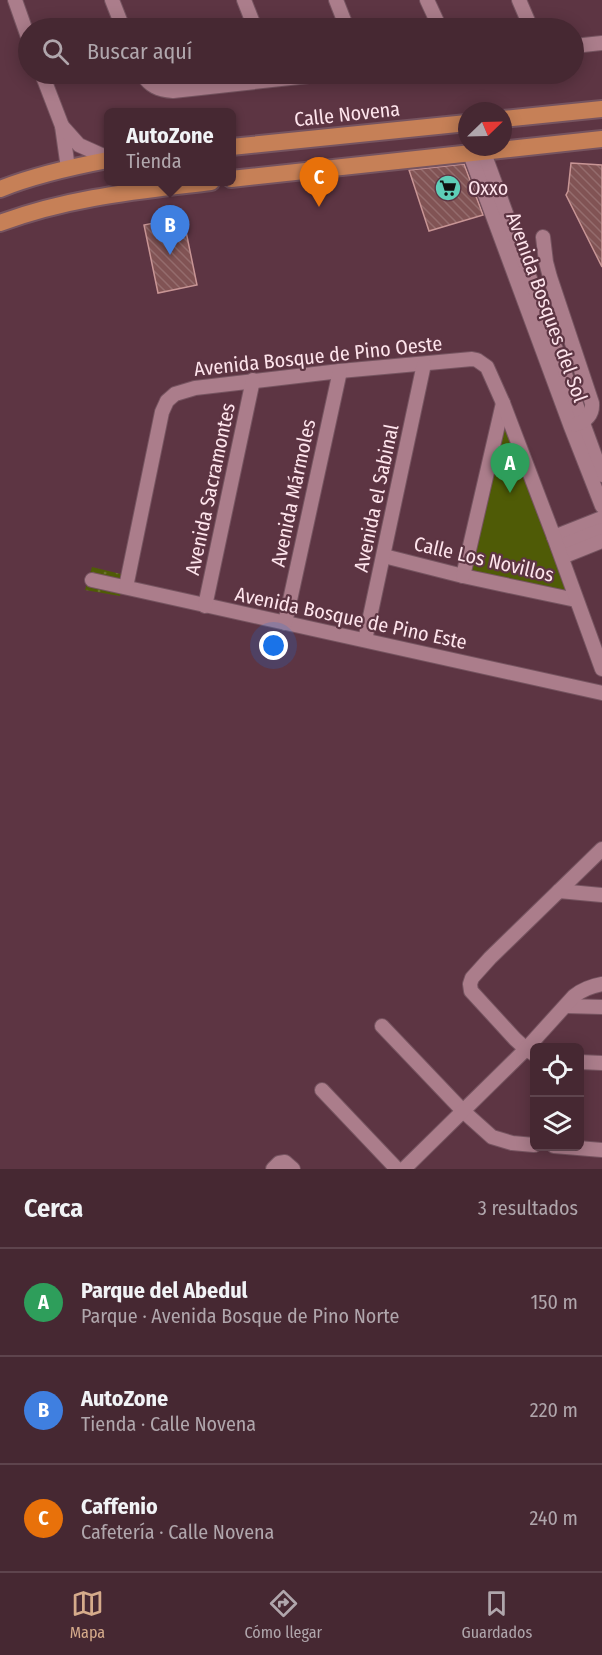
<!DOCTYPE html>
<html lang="es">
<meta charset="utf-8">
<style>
body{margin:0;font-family:"Fira Sans Condensed",sans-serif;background:#4d303a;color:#f1f3f6}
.controls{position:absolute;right:18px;bottom:18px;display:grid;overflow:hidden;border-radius:9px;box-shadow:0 3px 15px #0003}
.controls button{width:54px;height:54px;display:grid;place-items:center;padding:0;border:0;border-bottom:2px solid #5e444d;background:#462832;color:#f1f3f6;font:30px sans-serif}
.compass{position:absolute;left:458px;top:102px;width:54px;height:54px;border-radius:50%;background:#462832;box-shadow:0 3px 15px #0003;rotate:67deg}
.you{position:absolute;left:274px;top:646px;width:21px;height:21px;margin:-15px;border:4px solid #fff;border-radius:50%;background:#1a73e8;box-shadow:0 0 0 9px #1a73e833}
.badge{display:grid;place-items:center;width:39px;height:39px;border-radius:50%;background:#d6ab8b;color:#fff;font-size:20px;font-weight:700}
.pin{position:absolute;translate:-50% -50px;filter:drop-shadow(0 2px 3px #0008)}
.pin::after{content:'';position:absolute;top:32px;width:21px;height:18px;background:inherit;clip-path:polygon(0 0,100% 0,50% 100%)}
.popup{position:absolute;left:104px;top:108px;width:132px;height:78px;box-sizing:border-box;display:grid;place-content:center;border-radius:9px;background:#462832;filter:drop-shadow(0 2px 4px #0005);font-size:20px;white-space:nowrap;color:#b0a6ac}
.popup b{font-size:22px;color:#f1f3f6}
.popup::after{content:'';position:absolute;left:50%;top:100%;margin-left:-12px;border:12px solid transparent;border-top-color:#462832}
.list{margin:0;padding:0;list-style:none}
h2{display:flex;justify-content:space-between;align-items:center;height:78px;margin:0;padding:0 24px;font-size:26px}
h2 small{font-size:20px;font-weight:400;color:#b0a6ac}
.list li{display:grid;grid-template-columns:39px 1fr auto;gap:18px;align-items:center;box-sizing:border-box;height:108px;padding:0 24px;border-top:2px solid #5e444d}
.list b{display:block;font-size:22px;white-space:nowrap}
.list p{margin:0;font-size:20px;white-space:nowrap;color:#b0a6ac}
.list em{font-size:20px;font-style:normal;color:#b0a6ac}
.icon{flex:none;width:33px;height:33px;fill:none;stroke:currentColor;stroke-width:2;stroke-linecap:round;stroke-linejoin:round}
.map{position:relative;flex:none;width:602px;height:1169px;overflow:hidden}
.search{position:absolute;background:#462832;box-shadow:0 3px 15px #0003;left:18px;right:18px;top:18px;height:66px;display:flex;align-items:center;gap:15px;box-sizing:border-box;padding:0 21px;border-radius:33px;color:#b0a6ac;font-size:22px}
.sheet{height:402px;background:#462832}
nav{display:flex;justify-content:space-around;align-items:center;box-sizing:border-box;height:84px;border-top:2px solid #5e444d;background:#462832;font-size:16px;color:#b0a6ac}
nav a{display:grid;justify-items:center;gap:3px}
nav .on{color:#d6ab8b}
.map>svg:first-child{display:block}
.grass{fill:url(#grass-dots)}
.park{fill:#4f5b06}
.building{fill:url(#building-back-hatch);stroke:#c89595;stroke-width:1.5}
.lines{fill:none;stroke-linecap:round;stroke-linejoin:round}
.minor-casing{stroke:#765460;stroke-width:16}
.major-casing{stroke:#765460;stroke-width:20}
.minor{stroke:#ab7d8b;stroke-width:14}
.major{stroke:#c68057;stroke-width:16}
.labels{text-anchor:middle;stroke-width:4.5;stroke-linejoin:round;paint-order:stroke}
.street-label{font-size:20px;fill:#fee4ec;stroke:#5d3543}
.poi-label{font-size:20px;fill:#fee4ec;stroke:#5d3543;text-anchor:start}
</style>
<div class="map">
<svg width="602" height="1169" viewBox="0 0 602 1169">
<defs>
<pattern id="grass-dots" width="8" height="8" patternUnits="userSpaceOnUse" patternTransform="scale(1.5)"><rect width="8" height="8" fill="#4f5b06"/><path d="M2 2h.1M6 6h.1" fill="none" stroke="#69722a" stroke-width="1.8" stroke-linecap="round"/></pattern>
<pattern id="building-back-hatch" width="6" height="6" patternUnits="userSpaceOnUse" patternTransform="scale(1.5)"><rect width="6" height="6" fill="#815354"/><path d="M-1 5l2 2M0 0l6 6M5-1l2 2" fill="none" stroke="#946c6d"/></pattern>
</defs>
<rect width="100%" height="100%" fill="#5d3543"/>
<path class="grass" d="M92,567L125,575L120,596L85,590Z"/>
<path class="park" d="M504,413L574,594L468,573Z"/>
<g class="building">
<path d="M571,163L602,165V267L566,195L568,191Z"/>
<path d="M464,164L483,215L429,231L409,170Z"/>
<path d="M183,217L197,285L158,293L144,225Z"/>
</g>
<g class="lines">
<g class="minor-casing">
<g id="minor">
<path d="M15,0L28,37"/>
<path d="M112,0L123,28"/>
<path d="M244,0L255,28"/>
<path d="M336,0L347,28"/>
<path d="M427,0L440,28"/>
<path d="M519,0L531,28"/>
<path d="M574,46L602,43"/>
<path d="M42,74L62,126L68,168"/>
<path d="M142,74C150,86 158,90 173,91L327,74"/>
<path d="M62,126L79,145L108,158"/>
<path d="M484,153L602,475"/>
<path d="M470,154L571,427L602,506"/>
<path d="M543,237L546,262L550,277L592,403C593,415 586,421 575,425"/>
<path d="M554,537L602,518"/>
<path d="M558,547L602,530"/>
<path d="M384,556L463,576L576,600"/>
<path d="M562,557L602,541"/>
<path d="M463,576L503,403"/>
<path d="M92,580L602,693"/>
<path d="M126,587L162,412L167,401L175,394L195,388L340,371L472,359L477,360L487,367L503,403L554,537L602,669"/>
<path d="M205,606L253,380"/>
<path d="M285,623L340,371"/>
<path d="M365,640L424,364"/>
<path d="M559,891L602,895"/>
<path d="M566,1006L602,1007"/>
<path d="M382,1026L463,1111L492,1137L512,1143L534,1145"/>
<path d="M534,1054L526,1049L515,1039L471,991L470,984L472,978L490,958L602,849"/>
<path d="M580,1062L602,1063"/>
<path d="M322,1090L397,1169"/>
<path d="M554,1146L602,1150"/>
<path d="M273,1169L279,1163L285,1162L293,1169"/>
<path d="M404,1169L526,1049L574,996C583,989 591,986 602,984"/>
</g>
</g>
<g class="major-casing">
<g id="major">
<path d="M503,119L602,109"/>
<path d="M231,147L467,123"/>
<path d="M231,179L602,139"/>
<path d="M0,189C35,175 71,167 108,160"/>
<path d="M0,223C70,197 138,191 211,182"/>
</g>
</g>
<use href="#minor" class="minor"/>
<use href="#major" class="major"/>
</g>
<defs>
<g id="supermarket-disc" transform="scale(1.35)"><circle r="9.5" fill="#5eceb8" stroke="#5d3543"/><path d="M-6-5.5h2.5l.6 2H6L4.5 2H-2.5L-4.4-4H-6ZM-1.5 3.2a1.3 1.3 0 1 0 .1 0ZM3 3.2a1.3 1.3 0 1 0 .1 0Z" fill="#111"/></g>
</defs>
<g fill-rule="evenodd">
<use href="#supermarket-disc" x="448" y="188"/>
</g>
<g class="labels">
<g class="street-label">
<text transform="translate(347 114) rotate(-6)" y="7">Calle Novena</text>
<text transform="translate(547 307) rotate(70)" y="7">Avenida Bosques del Sol</text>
<text transform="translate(318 356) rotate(-6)" y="7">Avenida Bosque de Pino Oeste</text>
<text transform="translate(210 489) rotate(-78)" y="7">Avenida Sacramontes</text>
<text transform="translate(293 493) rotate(-78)" y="7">Avenida Mármoles</text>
<text transform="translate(376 498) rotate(-78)" y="7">Avenida el Sabinal</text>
<text transform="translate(484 559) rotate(13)" y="7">Calle Los Novillos</text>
<text transform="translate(351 618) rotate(12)" y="7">Avenida Bosque de Pino Este</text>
</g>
<g class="poi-label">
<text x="468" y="195">Oxxo</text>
</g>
</g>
</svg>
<div class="controls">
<button><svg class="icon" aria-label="locate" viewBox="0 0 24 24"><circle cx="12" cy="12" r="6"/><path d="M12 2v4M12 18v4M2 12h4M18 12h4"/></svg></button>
<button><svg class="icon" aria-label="layers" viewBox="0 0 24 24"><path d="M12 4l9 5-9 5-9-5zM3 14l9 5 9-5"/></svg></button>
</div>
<svg class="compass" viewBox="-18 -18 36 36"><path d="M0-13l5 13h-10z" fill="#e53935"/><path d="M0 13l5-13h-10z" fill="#b0a6ac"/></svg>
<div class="you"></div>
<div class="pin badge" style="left:510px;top:493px;background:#2e9e5b">A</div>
<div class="pin badge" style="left:170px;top:255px;background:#3f7fe0">B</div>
<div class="popup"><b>AutoZone</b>Tienda</div>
<div class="pin badge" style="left:319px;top:207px;background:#e8710a">C</div>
<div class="search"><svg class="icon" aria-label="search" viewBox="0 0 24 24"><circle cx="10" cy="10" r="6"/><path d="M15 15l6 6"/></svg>Buscar aquí</div>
</div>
<section class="sheet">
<h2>Cerca<small>3 resultados</small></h2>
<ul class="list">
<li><span class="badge" style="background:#2e9e5b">A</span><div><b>Parque del Abedul</b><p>Parque · Avenida Bosque de Pino Norte</p></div><em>150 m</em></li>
<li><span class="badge" style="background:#3f7fe0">B</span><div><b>AutoZone</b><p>Tienda · Calle Novena</p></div><em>220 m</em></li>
<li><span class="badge" style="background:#e8710a">C</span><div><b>Caffenio</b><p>Cafetería · Calle Novena</p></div><em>240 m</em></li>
</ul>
</section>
<nav>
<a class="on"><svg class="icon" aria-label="map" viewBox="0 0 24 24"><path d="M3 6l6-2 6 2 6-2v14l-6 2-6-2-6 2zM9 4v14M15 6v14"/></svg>Mapa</a>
<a><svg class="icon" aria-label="directions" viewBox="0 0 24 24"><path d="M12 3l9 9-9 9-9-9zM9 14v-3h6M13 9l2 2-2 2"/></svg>Cómo llegar</a>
<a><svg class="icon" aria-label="saved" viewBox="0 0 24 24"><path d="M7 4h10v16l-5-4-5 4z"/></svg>Guardados</a>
</nav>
